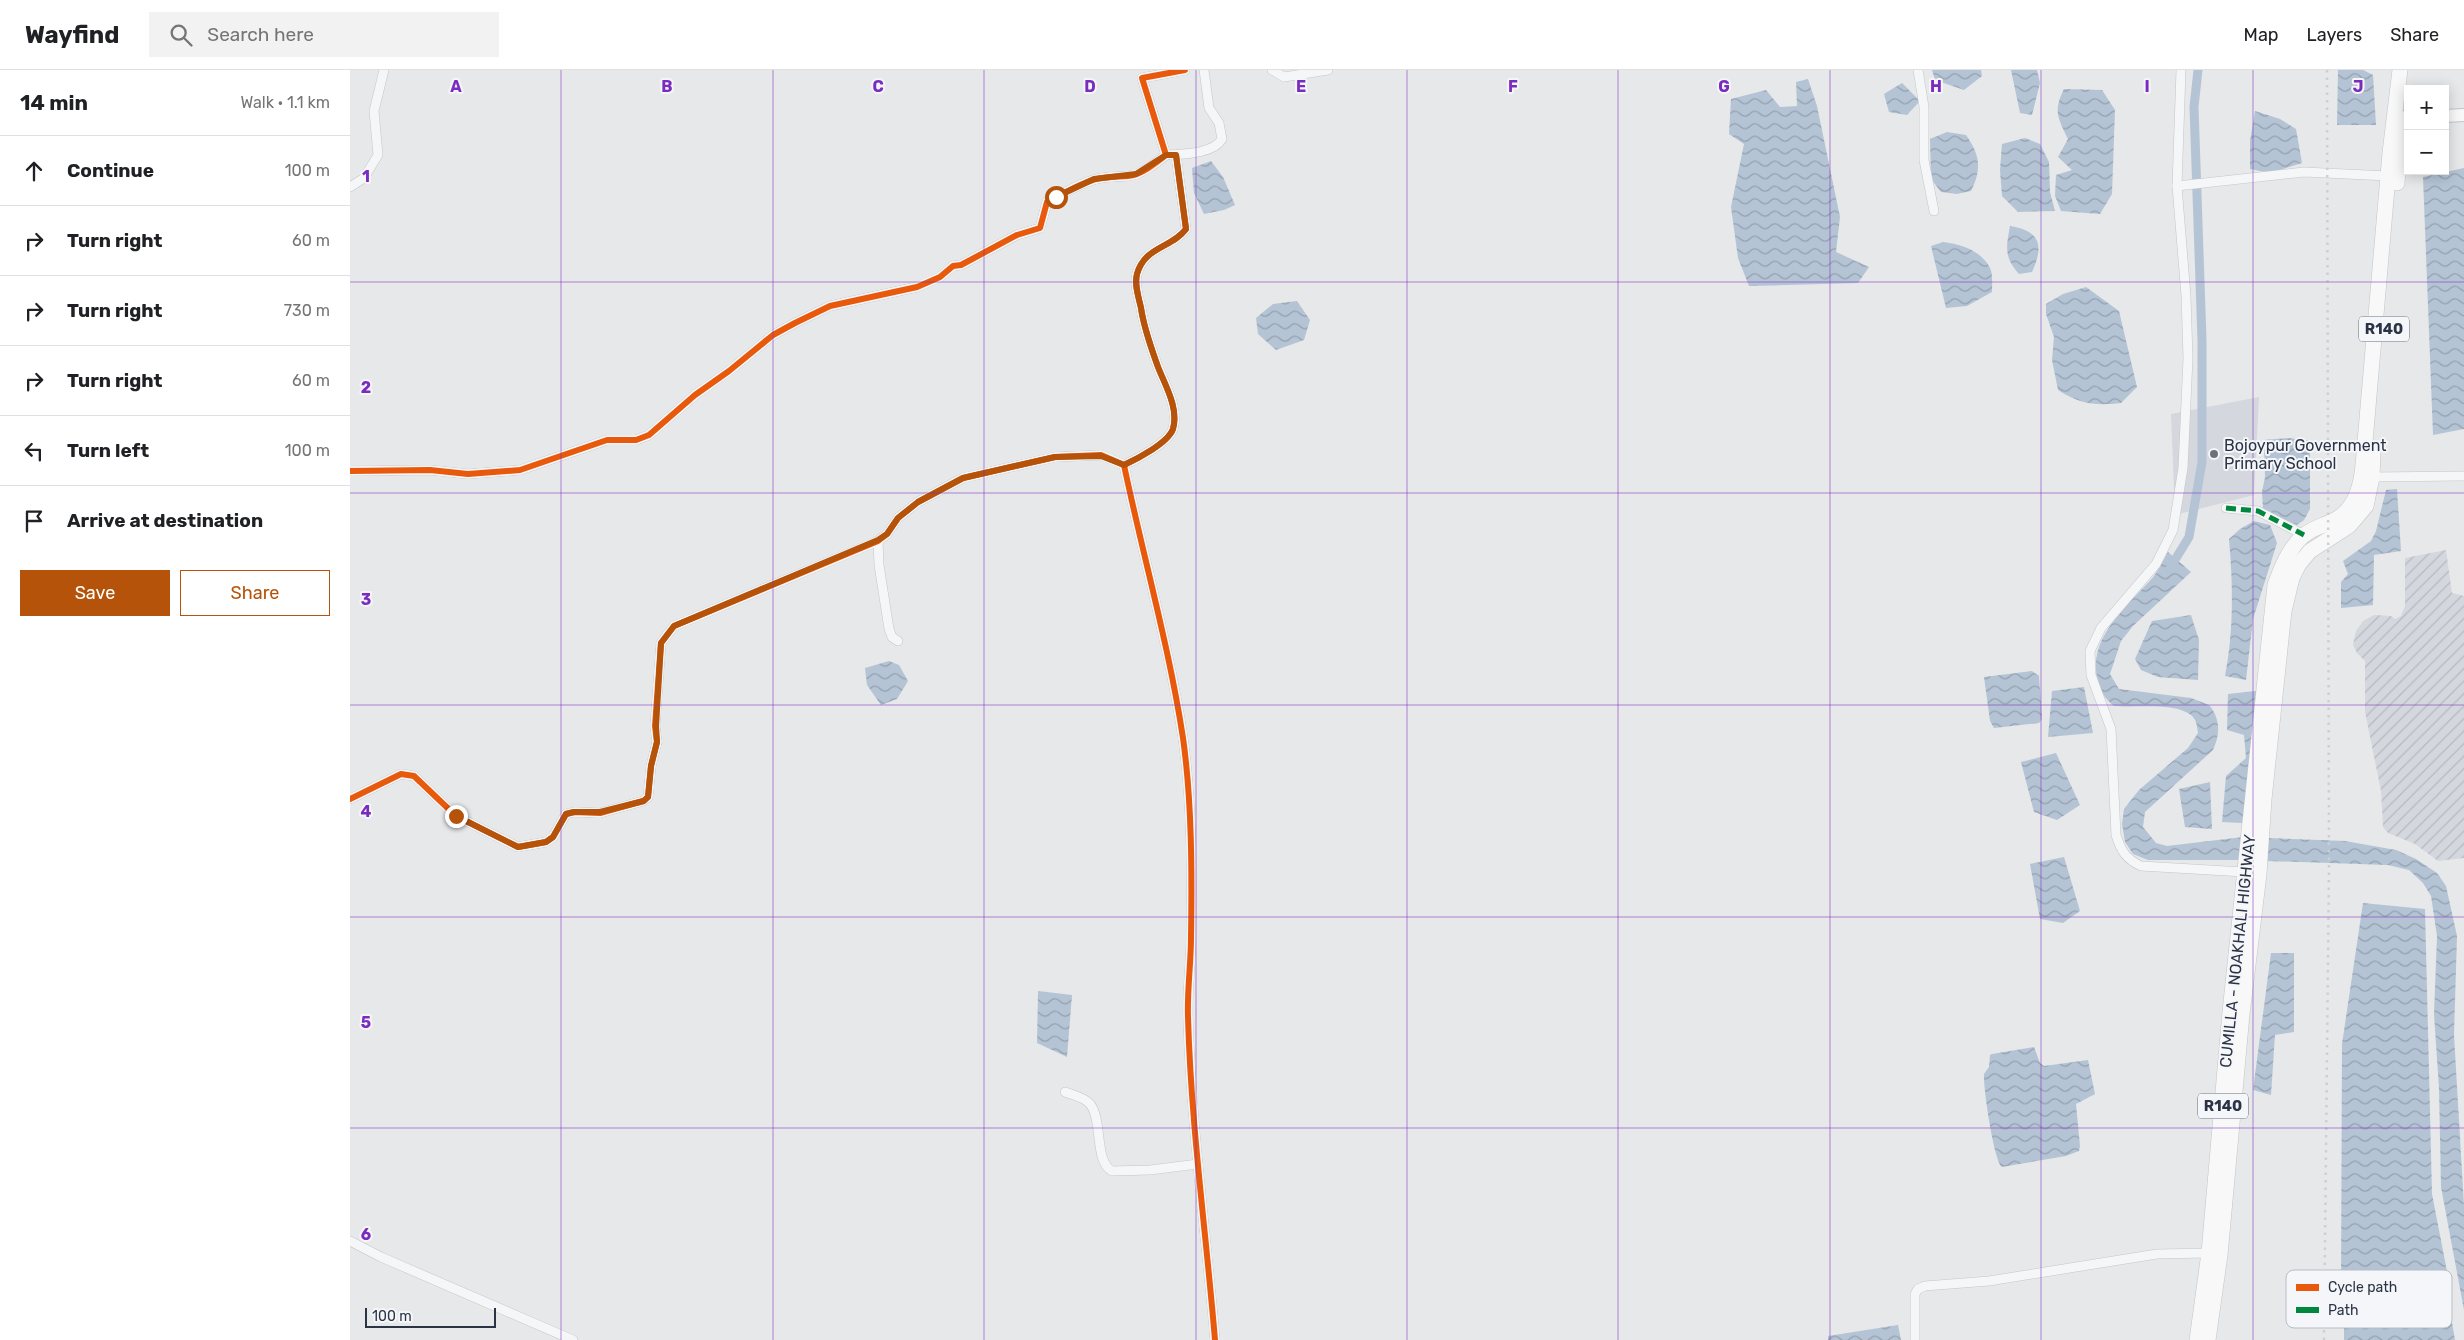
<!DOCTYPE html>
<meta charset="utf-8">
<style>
body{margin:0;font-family:Rubik,sans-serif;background:#f2f2f2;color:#202124}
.controls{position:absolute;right:15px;top:15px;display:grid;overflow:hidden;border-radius:0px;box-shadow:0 2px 12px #0003}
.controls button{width:45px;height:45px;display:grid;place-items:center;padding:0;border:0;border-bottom:1px solid #e0e0e0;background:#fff;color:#202124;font:25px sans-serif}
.scale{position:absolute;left:15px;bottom:12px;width:131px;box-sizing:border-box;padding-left:5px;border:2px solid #2b3445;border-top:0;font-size:14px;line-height:18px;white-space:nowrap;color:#2b3445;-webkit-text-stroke:4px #f4f6f9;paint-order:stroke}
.stop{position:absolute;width:15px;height:15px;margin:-11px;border:4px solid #b45309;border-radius:50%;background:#fff}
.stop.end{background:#b45309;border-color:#fff;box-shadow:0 1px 5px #0008}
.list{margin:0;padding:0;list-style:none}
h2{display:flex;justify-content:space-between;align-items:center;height:65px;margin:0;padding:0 20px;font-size:21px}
h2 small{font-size:16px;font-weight:400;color:#757577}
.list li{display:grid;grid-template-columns:32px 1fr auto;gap:15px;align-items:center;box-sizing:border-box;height:70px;padding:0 20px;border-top:1px solid #e0e0e0}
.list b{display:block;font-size:19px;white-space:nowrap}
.list em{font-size:16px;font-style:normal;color:#757577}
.actions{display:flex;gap:10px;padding:15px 20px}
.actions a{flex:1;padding:11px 0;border:1px solid #b45309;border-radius:0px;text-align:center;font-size:18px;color:#b45309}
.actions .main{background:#b45309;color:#fff}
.icon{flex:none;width:28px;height:28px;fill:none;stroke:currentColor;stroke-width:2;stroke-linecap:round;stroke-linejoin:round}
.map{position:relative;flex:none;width:2114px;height:1270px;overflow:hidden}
header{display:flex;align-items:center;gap:30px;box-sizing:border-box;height:70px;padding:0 25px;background:#fff;border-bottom:1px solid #e0e0e0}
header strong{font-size:24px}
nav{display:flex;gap:28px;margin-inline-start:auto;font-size:18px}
.search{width:350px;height:45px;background:#f2f2f2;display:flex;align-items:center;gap:12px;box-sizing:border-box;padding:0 18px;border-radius:0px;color:#757577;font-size:19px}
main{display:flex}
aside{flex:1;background:#fff}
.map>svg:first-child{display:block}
.built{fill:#d4d7dd}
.industrial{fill:url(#industrial-furrows)}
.water{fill:url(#water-waves)}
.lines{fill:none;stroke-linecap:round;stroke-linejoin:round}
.canal{stroke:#b4c4d5;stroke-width:9}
.street-casing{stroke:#c4c6c8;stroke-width:10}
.secondary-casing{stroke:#c4c6c8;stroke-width:14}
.primary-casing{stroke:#c2c5c8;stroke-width:16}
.street{stroke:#f5f6f7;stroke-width:9}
.secondary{stroke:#f8f8f8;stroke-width:12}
.primary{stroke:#f8f8f8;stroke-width:15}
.rail{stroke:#cecfd2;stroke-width:2.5;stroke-dasharray:2.5 5;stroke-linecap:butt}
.quiet{stroke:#00873e;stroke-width:5;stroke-dasharray:10 5;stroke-linecap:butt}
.cycleway-casing{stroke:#f4f6f9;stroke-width:9}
.cycleway{stroke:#e8590c;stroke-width:6}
.route{stroke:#b45309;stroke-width:6}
.grid{fill:none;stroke:#7b2cbf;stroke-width:1;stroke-opacity:0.55}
.poi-dot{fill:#6c737f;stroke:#f4f6f9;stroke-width:2}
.labels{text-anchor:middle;stroke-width:4;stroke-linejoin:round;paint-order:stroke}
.shield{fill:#f4f6f9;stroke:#676e7b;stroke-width:1}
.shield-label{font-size:15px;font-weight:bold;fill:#2b3445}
.poi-label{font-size:16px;fill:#2b3445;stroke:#f4f6f9;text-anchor:start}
.street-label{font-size:16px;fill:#2b3445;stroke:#f4f6f9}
.key{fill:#f4f6f9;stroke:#b8bcc3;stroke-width:1}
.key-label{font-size:14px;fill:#2b3445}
.grid-label{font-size:16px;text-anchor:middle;font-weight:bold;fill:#7b2cbf;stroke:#f4f6f9;stroke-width:4;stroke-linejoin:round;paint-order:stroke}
</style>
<header>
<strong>Wayfind</strong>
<div class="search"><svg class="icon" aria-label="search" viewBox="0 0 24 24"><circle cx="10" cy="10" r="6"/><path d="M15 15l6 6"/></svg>Search here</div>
<nav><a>Map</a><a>Layers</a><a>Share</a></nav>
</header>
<main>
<aside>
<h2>14 min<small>Walk · 1.1 km</small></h2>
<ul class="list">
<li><svg class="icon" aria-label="ahead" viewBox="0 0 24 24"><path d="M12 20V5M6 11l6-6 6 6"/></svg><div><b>Continue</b></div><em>100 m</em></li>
<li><svg class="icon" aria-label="right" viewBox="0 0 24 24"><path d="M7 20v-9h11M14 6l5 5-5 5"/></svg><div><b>Turn right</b></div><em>60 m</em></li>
<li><svg class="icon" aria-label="right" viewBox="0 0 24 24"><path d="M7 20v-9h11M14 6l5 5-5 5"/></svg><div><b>Turn right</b></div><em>730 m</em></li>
<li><svg class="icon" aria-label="right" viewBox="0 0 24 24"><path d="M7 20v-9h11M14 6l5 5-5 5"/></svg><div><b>Turn right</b></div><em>60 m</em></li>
<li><svg class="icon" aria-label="left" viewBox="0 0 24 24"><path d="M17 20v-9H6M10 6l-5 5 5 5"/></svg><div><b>Turn left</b></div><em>100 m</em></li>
<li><svg class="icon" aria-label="arrive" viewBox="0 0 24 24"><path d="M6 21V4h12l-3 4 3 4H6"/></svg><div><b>Arrive at destination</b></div></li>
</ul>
<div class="actions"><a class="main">Save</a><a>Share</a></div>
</aside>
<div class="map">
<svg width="2114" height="1270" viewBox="0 0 2114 1270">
<defs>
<pattern id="industrial-furrows" width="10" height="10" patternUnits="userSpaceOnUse" patternTransform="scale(1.25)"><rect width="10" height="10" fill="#d4d7dd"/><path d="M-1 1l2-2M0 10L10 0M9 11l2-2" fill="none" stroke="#b6b9bf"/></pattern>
<pattern id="water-waves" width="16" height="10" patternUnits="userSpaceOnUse" patternTransform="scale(1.25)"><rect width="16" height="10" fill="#b4c4d5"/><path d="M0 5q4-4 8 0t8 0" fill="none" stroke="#93a0af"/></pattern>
</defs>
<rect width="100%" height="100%" fill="#e6e8ea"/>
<path class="built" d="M1909,327L1904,425L1825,445L1821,344Z"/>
<path class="industrial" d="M2096,480L2102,523L2114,526V788L2088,791L2065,774L2038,763L2033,757L2031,721L2015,642V591L2007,583L2003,575L2006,561L2013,551L2024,545L2041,546L2045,549L2051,546L2055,536V488Z"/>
<g class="water">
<path d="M1582,0H1631L1632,6L1614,20L1585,10Z"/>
<path d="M1661,0H1687L1690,13L1682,45L1670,43Z"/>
<path d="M1988,0H2013L2023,5L2026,55H1987Z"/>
<path d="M1458,9L1467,36L1490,147L1486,182L1519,197L1508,213L1399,216L1388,188L1381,137L1394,74L1379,64L1381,29L1416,20L1430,37L1447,36L1446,12Z"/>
<path d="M1552,13L1570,31L1557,45L1539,42L1534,24Z"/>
<path d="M1714,19L1752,20L1765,40L1762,124L1750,144L1711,141L1705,126L1706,105L1722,100L1708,87L1718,69C1708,48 1703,41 1714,19Z"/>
<path d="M1905,41L1930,49L1946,59L1952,93L1920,103L1900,99V71Z"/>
<path d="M1597,62L1616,65C1630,85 1632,99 1621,121L1607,124L1591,122L1581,109L1580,69Z"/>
<path d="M1675,68L1690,74L1699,92L1700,122L1705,141L1668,142L1652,126L1650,100L1652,74Z"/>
<path d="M861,91L873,107L885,135L874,140L854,144L844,123L842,98Z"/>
<path d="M2114,98V359L2083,365L2073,107Z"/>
<path d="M1660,156C1691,161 1694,176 1682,202L1669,204C1654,187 1656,178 1660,156Z"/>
<path d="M1593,172C1610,174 1631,180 1640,198C1643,204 1642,215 1642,222L1617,236L1596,238L1581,176Z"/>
<path d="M1736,217L1769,241L1787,317L1771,333C1746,336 1729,334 1708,320L1702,290L1704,267L1696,244V234L1713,224Z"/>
<path d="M947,231L960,250L954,270L926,280L908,264L906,248L923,234Z"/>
<path d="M1939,368L1960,371V439L1954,450L1947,455L1918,443L1913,438L1912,422L1915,407L1914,370Z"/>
<path d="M2047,419L2051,481L2024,485L2023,535L1991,538V512L1998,504L1993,491L2021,471L2026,461L2036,420Z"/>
<path d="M1904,451L1920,455L1927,473L1903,549L1896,610L1875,606C1884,561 1883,514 1879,469L1890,459Z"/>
<path d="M1818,482L1841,502L1783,556L1771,571L1760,604L1769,619L1841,628L1859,635C1871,649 1870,665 1863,680L1795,742L1793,757L1806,773L1817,776L1893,767L1995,771L2046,780L2066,789L2087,803L2096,816L2107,866L2104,965L2114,1136V1240L2091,1117L2089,1018L2084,944L2087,866L2081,826L2073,813L2059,800L2038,795L1888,790H1798L1783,784L1775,772L1772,754L1774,739L1789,720L1838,678L1848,663C1847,657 1847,650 1841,645C1824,632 1785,638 1764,636C1754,628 1749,619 1747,607C1738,566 1781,533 1804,506C1809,499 1813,490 1818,482Z"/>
<path d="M1841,545L1849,570L1848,610L1808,607L1791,600L1785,589L1802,551Z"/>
<path d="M539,591L549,595L558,611L547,629L531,635L517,615L515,598Z"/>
<path d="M1682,601L1689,606L1692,649L1689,653L1644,658L1640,651L1634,607Z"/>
<path d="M1734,617L1743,663L1698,667L1702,621Z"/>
<path d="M1914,620L1892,753L1872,752L1876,706L1896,688L1894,665L1877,660L1878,624Z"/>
<path d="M1706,683L1730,735L1707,750L1684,742L1671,692Z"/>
<path d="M1860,712L1862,759L1835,757L1829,719Z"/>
<path d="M1714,787L1730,841L1713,853L1690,849L1680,794Z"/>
<path d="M2013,833L2075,839L2082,1124L2102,1227L1994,1231L1991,1227L1992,974Z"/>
<path d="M1921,883H1944V962L1925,965L1921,1025L1903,1020Z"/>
<path d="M688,921L722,925L717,987L687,973Z"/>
<path d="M1684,977L1690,993L1694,996L1738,990L1745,1024L1726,1034L1730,1076L1729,1081L1716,1086L1652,1097C1644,1091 1633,1017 1634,1004L1639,997L1640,985L1642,984Z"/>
<path d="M2099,1235L2105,1270H1994V1237Z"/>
<path d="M1548,1255L1551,1270H1478V1266Z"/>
</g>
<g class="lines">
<path class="canal" d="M1820,498L1839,467L1852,392V270L1844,37L1848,0"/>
<g class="street-casing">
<g id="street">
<path d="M922,0L934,7L978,0"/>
<path d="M1568,0L1574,37V90L1584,141"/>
<path d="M1831,0L1827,116L1836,226L1838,288L1833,398L1823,460L1806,494L1751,558L1740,581L1741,605L1761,659L1766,765C1771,781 1776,789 1791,796L1894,802"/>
<path d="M820,85C836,84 864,83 872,69L869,53L859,38L854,0"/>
<path d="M826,85L836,159C822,178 795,176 787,204C784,215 789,228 791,238C794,259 801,277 808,297C815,315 829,338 823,359C818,373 787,389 774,395C793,486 819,576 833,668C842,732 842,803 841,867C841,894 837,920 838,947C841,1055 856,1162 865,1270"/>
<path d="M1827,116L1954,102L2038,106"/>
<path d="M0,117L14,108L28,85L24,41L34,0"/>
<path d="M0,401L80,400L118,404L170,400L257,370H286L299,365L345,325L379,301L423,265L445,253L480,236L567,217L590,207L603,196L611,195L667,165L690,158L697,132C712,124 727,115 743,110C756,106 766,107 778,106C791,105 806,93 816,85L792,8L835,0"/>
<path d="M2022,407L2114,406"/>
<path d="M1876,438L1908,441L1954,465"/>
<path d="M528,471L529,495L539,559L542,567L548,571"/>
<path d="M0,729L51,704L64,706L106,746L168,777L196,772L203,767L216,744L224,742L250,743L293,731L298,727L301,696L307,672L305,656L311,573L324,556L528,471L537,464L548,448L568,432L613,408L705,387L751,385L774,395"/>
<path d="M715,1022C723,1025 734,1027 740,1034C753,1050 744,1091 762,1101L800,1100L848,1094"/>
<path d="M0,1171L31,1187L223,1270"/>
<path d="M1565,1270V1224L1568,1219L1575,1216L1639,1211L1807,1184L1859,1183"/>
</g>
</g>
<g class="secondary-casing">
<g id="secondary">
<path d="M2095,46L2114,45"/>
<path d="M2054,47H2058"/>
</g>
</g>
<g class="primary-casing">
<g id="primary">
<path d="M2047,113L2053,57"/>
<path d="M1847,1270L1859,1183L1880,942L1925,515C1931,498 1939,478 1953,466C1966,454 1990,454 2001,435C2013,418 2013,393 2015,372L2040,83L2050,0"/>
<path d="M1858,1270L1870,1185L1892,944L1909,804L1914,729L1934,541L1942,508L1949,494L1960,481L1999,456L2016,436L2022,407L2023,383"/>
</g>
</g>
<use href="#street" class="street"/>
<use href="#secondary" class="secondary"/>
<use href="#primary" class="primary"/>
<path class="rail" d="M1974,1270L1979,795L1977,0"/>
<path class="quiet" d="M1876,438L1908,441L1954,465"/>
<g class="cycleway-casing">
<g id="cycleway">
<path d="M826,85L836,159C822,178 795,176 787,204C784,215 789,228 791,238C794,259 801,277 808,297C815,315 829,338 823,359C818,373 787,389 774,395C793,486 819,576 833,668C842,732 842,803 841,867C841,894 837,920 838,947C841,1055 856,1162 865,1270"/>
<path d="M0,401L80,400L118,404L170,400L257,370H286L299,365L345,325L379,301L423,265L445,253L480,236L567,217L590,207L603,196L611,195L667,165L690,158L697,132C712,124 727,115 743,110C756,106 766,107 778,106C791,105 806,93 816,85L792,8L835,0"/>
<path d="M0,729L51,704L64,706L106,746L168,777L196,772L203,767L216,744L224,742L250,743L293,731L298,727L301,696L307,672L305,656L311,573L324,556L528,471L537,464L548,448L568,432L613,408L705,387L751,385L774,395"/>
</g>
</g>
<use href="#cycleway" class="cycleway"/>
</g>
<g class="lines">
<path class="route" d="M106,746L168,777L196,772L203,767L216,744L224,742H250L294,731L298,727L301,696L307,672L306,656L311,573L324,556L528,470L537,464L548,448L568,432L613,408L705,387L751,386L774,395C787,389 818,373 823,359C829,338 815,315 808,297C801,277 794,259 791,238C789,228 784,215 787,204C795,176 822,178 836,159L826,85H816L786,104L744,109L706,127"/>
</g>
<path class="grid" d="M211,0V1270M423,0V1270M634,0V1270M846,0V1270M1057,0V1270M1268,0V1270M1480,0V1270M1691,0V1270M1903,0V1270M0,212H2114M0,423H2114M0,635H2114M0,847H2114M0,1058H2114"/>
<circle class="poi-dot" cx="1864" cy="384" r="5"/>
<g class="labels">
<g class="shield">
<rect x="2009" y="246.5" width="50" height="25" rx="4"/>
<rect x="1848" y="1023.5" width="50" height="25" rx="4"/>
</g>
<g class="shield-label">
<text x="2034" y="264">R140</text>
<text x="1873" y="1041">R140</text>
</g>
<g class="poi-label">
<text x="1874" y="381">Bojoypur Government<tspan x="1874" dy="18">Primary School</tspan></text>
</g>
<g class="street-label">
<text transform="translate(1887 881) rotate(-84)" y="6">CUMILLA - NOAKHALI HIGHWAY</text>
</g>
</g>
<rect x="1936" y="1200" width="166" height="58" rx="8" class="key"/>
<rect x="1946" y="1214" width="23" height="7" fill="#e8590c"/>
<rect x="1946" y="1237" width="23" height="6" fill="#00873e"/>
<g class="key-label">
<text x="1978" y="1222">Cycle path</text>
<text x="1978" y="1245">Path</text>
</g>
<g class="grid-label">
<text x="106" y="22">A</text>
<text x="317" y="22">B</text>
<text x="528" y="22">C</text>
<text x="740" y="22">D</text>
<text x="951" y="22">E</text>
<text x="1163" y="22">F</text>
<text x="1374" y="22">G</text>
<text x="1586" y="22">H</text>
<text x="1797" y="22">I</text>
<text x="2008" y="22">J</text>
<text x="16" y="112">1</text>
<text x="16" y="323">2</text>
<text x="16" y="535">3</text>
<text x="16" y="747">4</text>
<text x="16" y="958">5</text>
<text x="16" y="1170">6</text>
</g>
</svg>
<div class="controls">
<button>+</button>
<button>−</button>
</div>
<div class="scale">100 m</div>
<div class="stop" style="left:706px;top:127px"></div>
<div class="stop end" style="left:106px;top:746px"></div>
</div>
</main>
